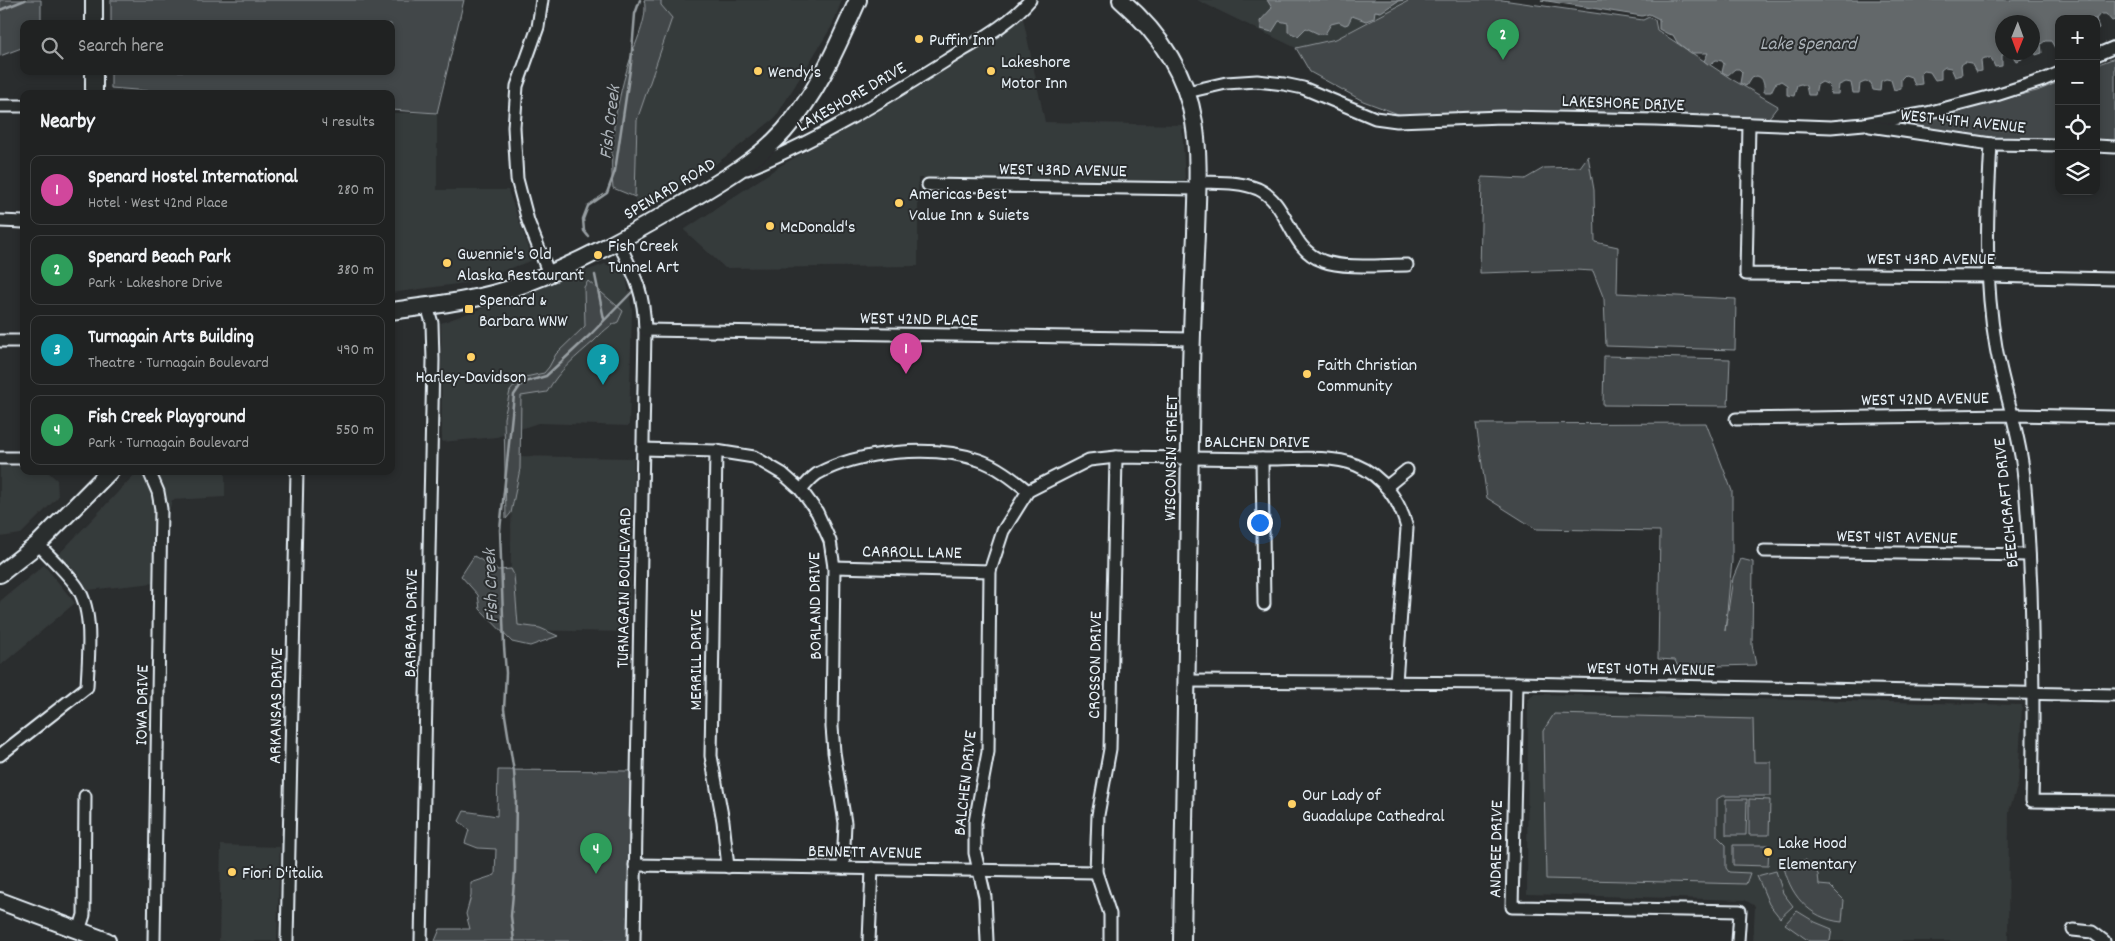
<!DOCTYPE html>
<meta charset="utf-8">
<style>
body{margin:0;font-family:Dekko,sans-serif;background:#2d2f2f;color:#f1f3f6}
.controls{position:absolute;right:15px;top:15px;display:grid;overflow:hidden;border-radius:10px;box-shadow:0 2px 8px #0003}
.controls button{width:45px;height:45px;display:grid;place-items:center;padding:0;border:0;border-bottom:1px solid #3d3f40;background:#202222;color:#f1f3f6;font:25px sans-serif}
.compass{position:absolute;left:1995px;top:15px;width:45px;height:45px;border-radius:50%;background:#202222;box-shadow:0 2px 8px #0003;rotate:181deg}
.you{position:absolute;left:1259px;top:522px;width:18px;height:18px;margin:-12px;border:4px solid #fff;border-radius:50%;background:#1a73e8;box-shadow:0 0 0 8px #1a73e833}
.badge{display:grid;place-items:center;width:32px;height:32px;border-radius:50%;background:#d93025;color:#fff;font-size:16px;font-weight:700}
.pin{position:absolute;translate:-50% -41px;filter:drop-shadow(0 1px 2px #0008)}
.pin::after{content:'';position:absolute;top:26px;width:18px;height:15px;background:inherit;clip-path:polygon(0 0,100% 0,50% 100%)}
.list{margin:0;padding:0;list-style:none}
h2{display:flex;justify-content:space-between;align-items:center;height:65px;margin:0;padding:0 20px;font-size:21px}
h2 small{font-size:16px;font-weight:400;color:#a2a4a5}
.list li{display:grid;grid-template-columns:32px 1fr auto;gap:15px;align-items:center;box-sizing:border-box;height:70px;margin:0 10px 10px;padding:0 10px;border:1px solid #3d3f40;border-radius:10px}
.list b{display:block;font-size:19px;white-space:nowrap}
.list p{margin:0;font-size:16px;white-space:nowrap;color:#a2a4a5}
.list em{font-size:16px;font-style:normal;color:#a2a4a5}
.icon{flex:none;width:28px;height:28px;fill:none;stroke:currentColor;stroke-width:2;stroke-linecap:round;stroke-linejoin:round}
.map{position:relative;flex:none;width:2115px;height:941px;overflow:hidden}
.search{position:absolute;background:#202222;box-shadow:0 2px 8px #0003;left:20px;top:20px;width:375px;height:55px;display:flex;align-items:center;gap:12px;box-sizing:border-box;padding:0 18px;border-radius:10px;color:#a2a4a5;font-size:19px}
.panel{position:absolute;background:#202222;box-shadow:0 2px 8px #0003;left:20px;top:90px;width:375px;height:385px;border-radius:10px}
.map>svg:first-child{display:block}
.built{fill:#363a3b}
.green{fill:#424648;stroke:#959ca0}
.water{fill:#63686b;stroke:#989fa3}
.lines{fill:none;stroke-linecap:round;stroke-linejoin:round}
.stream{stroke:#989fa3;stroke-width:2.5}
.street-casing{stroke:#e8f1f8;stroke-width:15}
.secondary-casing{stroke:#e8f1f8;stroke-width:20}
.street{stroke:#2a2d2e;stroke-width:11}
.secondary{stroke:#2a2d2e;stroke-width:16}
.poi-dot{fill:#ffd166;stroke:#2a2d2e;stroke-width:2}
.labels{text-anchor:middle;stroke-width:4;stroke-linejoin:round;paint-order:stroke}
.poi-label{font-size:18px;fill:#e8f1f8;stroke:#2a2d2e;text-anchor:start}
.street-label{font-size:18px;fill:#e8f1f8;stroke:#2a2d2e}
.water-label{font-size:19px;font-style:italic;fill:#acb3b9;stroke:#2a2d2e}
</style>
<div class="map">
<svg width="2115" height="941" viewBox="0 0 2115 941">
<rect width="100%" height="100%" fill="#2a2d2e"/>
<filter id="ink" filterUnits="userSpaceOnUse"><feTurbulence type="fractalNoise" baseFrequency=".02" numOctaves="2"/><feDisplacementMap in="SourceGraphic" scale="10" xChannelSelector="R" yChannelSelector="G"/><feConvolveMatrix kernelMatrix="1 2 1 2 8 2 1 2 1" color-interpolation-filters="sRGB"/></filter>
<g filter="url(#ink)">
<g class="built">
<path d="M661,0H842L832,26L775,118L716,164L640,210L635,206L637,120L671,18L661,5Z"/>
<path d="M1197,0H1410L1336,39L1296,48Z"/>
<path d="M1023,18L1045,122L1182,125L1185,182L918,178V266L725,268L684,230L780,166L909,92Z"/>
<path d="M391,113H437V190H508L533,260L472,282L391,293Z"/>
<path d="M605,264L625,271L632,310L629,426L538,423L497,437L442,442L441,323Z"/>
<path d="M512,456L634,458L630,632L510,630Z"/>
<path d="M0,466L24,467V471H47L57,480L58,497L21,534L0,537Z"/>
<path d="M138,471H225V497L172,500L155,566L154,583L88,590L80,576L58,555Z"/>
<path d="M44,565L75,603L0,666V601Z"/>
<path d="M1534,694L2022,705L2018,784L2009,811L2008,941H1753L1755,906L1745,900L1527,894L1528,700Z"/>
<path d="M221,845L280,847L277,941H219Z"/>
</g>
<g class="green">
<path d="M0,0H41V24H24V47L0,56Z"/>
<path d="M111,0H464L437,113L391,110V94H187L111,88V71H391V24H111Z"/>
<path d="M644,0H661V5L672,18L637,120L635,197L613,188C610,159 612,128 619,100C622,87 625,75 629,63C634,45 649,18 644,0Z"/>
<path d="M1410,0H1502L1643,20L1649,17L1655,20L1657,30L1733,80L1778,106L1768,119L1577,112L1401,115L1363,101L1310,72L1296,48L1336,39Z"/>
<path d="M2115,58V147L2096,146V65Z"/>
<path d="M2059,82V145L1991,144L1910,127L1908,122L2037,91Z"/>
<path d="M1588,156L1594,190L1595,242L1618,247L1617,293L1736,299L1735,350L1606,346L1604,299L1593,271L1575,270L1480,273L1482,177L1525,179L1544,168L1580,167Z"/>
<path d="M588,281L623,311L618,322C608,326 602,333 594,341C576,357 559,370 547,392L521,396L520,469L511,513L506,519L504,418L510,391L521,378L544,373L549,367L556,354L585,326L584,287Z"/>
<path d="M1604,356L1730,359L1728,406L1603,405Z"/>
<path d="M1706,423L1732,491V561L1725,631L1733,578L1741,559L1753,562L1752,645L1756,665L1678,667L1675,660L1658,659L1660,531L1536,529L1487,498L1476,424Z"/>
<path d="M474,556L498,570L511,569L514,575L518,625L540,628L558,636L530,646L512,642L480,609L478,595L461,576Z"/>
<path d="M1554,714L1753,719L1754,762H1771V796H1722L1717,799V836L1726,845V868L1729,872L1750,873L1746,884L1546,879L1543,731Z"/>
<path d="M498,770L630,771L627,941H435L440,929H470L466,914L471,896V883L495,875L496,849L478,848L465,843L469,830L459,821L464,811L497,816Z"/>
<path d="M1726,799H1747L1746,835H1726Z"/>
<path d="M1749,799L1770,800L1769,835H1749Z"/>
<path d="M1733,845H1769L1768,866L1733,865Z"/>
<path d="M1806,860L1818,874L1819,885L1830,886L1844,900L1842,922C1809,919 1788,893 1783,862Z"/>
<path d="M1776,871L1783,893L1793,906L1780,918L1769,904L1757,876Z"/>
<path d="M1797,911L1815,922L1832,929L1830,941H1809L1785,924Z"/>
</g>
<g class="water">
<path d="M1267,0H1404L1398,1L1381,12L1375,11L1374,18L1366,21L1352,16L1348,24L1345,25L1339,22L1331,24L1325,34H1319L1306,28L1298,36L1288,32V23L1279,21L1272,32L1261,29L1260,21L1272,8Z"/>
<path d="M1541,0H2115V20L2112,21L2106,14H2100L2096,19L2099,28L2096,29V19H2059V47L2055,48L2051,41H2045L2041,44L2042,53L2036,55L2033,48L2032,22H2002V52L2022,53V59L2016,61L2011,53L2002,55V66L1995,67L1991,58H1985L1981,60L1982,71L1976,72L1971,63L1965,62L1961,65L1962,75L1955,77L1951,68L1945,67L1941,70V79L1935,80L1930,72L1924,71L1921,74L1922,84L1915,85L1911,77L1905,75L1901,79V88L1894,90L1891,80L1886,79L1881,81L1880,91L1873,90L1871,83L1865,82L1860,84L1859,93H1853L1851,83L1846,82L1839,85L1838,94H1831L1829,85L1822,82L1817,85L1815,95H1808L1806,86L1801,84L1797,85L1794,96L1787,95V85L1781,81L1775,84L1771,92H1764C1764,84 1765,79 1757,76L1751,78L1746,86L1740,83L1742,72L1739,69H1735L1728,75L1722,72L1724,64L1722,61L1716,60L1709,65L1704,61L1708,53H1691L1677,42L1673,35L1668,34L1659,29V19L1649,14L1642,16Z"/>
</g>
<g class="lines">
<g class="stream">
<path d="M0,10L25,0"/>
<path d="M588,236L584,231L583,219L588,206L607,193L615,171L631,63L635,14L640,0"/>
<path d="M595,275L604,319"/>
<path d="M514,941L511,916L515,871L516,797L514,772L504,709L506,673L504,646L500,530L514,395L522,383L546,376L591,334L633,291"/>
</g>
<g class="street-casing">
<g id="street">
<path d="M542,0L538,27L517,86L514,127L517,179L528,221L549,274"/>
<path d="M2096,55L2115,47"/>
<path d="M1187,92L1226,83L1257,81L1284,84L1303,88L1375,118L1397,121L1502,117L1655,120L1831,127L1864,124L1927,113L1996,95L2043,80L2059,73"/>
<path d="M0,106H24"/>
<path d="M1749,124L1746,274L1987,276L2115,279"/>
<path d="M1870,126L1991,144L2059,145"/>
<path d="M1991,144C1987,212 1984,279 1996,347C2003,388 2018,427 2023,469C2028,509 2029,549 2031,589C2033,660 2034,730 2032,801L2115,802"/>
<path d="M2096,146L2115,147"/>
<path d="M747,169C816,141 880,102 944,62C972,44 1008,26 1030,0"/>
<path d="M1197,182C1217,183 1239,181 1258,189C1290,204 1288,249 1323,261C1343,269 1384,265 1407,265"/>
<path d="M928,185L1197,189"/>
<path d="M0,221L24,222"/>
<path d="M618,242C635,276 644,291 645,330L634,941"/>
<path d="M645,330L1192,339"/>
<path d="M0,341H24"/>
<path d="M1736,419L2012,415L2115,417"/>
<path d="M643,449L716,451L754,457L783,474L801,490L817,512L830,541L834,567L832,727L834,752L845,823L843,868"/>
<path d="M716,451L711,756L723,821L728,867"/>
<path d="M0,458H24"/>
<path d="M1262,459L1264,604"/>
<path d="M149,471L158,492L161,509L154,941"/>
<path d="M1386,487L1407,470"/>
<path d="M801,490C806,485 811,478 817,474C859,451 933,444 979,460C997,466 1013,479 1028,491"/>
<path d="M1764,551L2029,555"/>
<path d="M834,567L990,571"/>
<path d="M1186,681L1517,683L2115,695"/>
<path d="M1517,683L1512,907L1740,911L1738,941"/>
<path d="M0,755L87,687C88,657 95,609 75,584C64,570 50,557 38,544"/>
<path d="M635,865L1096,872"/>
<path d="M2073,930L2092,932L2104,941"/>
<path d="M79,931L84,915L85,796"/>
<path d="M287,941L297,471"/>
<path d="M421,941L433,360L432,323L427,306"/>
<path d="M869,941L872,868"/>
<path d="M987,941L985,897L975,853V822L988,752L990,571L1003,531L1028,491L1089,460L1116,457C1166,458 1215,458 1265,459C1292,459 1331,455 1356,465C1383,476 1400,501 1407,528L1396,682"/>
<path d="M1110,941V914L1096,872L1098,815L1110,749L1116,457"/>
</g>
</g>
<g class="secondary-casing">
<g id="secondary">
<path d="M1121,0C1158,32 1186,73 1194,122C1200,159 1197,196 1196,233C1194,278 1192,324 1191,369C1189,560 1185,750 1182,941"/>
<path d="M94,24V0"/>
<path d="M94,94V71"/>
<path d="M391,311C436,305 482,300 524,284C580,263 632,234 683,204C718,183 756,162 784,131C818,92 837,47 858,0"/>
<path d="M0,574L38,544L110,471"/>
<path d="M0,901L107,941"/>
</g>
</g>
<use href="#street" class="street"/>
<use href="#secondary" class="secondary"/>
</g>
</g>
<g class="poi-dot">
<circle cx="919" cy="39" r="5"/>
<circle cx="758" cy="71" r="5"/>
<circle cx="991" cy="71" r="5"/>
<circle cx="899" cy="203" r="5"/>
<circle cx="770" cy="226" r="5"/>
<circle cx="598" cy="255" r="5"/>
<circle cx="447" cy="263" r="5"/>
<rect x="464" y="304" width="10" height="10" rx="2.5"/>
<circle cx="471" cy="357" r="5"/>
<circle cx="1307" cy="374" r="5"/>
<circle cx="1292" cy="804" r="5"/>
<circle cx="1768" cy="852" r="5"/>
<circle cx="232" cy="872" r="5"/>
</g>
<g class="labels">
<g class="poi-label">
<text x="929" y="45">Puffin Inn</text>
<text x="1001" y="67">Lakeshore<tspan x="1001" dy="21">Motor Inn</tspan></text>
<text x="768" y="77">Wendy's</text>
<text x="909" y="199">Americas Best<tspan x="909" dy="21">Value Inn &amp; Suiets</tspan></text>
<text x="780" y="232">McDonald's</text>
<text x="608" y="251">Fish Creek<tspan x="608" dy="21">Tunnel Art</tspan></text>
<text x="457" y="259">Gwennie's Old<tspan x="457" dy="21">Alaska Restaurant</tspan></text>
<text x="479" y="305">Spenard &amp;<tspan x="479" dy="21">Barbara WNW</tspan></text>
<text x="1317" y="370">Faith Christian<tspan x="1317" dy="21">Community</tspan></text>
<text x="471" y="382" text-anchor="middle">Harley-Davidson</text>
<text x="1302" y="800">Our Lady of<tspan x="1302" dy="21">Guadalupe Cathedral</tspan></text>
<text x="1778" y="848">Lake Hood<tspan x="1778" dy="21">Elementary</tspan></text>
<text x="242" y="878">Fiori D'italia</text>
</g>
<g class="street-label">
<text transform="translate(851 96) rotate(-30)" y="6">LAKESHORE DRIVE</text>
<text transform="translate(1623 102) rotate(2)" y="6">LAKESHORE DRIVE</text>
<text transform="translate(1963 120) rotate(6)" y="6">WEST 44TH AVENUE</text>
<text transform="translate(1063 169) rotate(1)" y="6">WEST 43RD AVENUE</text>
<text transform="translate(669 188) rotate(-31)" y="6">SPENARD ROAD</text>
<text x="1931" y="264">WEST 43RD AVENUE</text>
<text transform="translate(919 318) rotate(1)" y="6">WEST 42ND PLACE</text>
<text transform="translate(1925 398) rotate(-1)" y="6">WEST 42ND AVENUE</text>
<text x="1257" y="447">BALCHEN DRIVE</text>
<text transform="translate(1170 458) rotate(-89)" y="6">WISCONSIN STREET</text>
<text transform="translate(2005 503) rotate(-96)" y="6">BEECHCRAFT DRIVE</text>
<text transform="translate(1897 536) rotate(1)" y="6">WEST 41ST AVENUE</text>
<text transform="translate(912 551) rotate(1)" y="6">CARROLL LANE</text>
<text transform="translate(623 588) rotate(-89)" y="6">TURNAGAIN BOULEVARD</text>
<text transform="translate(814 606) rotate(-91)" y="6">BORLAND DRIVE</text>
<text transform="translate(410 623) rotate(-89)" y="6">BARBARA DRIVE</text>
<text transform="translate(695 660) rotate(-90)" y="6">MERRILL DRIVE</text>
<text transform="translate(1094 665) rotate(-89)" y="6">CROSSON DRIVE</text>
<text transform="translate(1651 668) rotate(1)" y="6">WEST 40TH AVENUE</text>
<text transform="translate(141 705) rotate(-89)" y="6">IOWA DRIVE</text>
<text transform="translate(275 706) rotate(-89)" y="6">ARKANSAS DRIVE</text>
<text transform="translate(964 783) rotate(-84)" y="6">BALCHEN DRIVE</text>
<text transform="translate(1495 849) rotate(-89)" y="6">ANDREE DRIVE</text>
<text transform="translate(865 851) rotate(1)" y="6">BENNETT AVENUE</text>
</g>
<g class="water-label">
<text x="1808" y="49">Lake Spenard</text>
<text transform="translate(608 122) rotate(-83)" y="7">Fish Creek</text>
<text transform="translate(489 586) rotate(-92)" y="7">Fish Creek</text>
</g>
</g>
</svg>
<div class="controls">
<button>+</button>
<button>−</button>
<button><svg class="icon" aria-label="locate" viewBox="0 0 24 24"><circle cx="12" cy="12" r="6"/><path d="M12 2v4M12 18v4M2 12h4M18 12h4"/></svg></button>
<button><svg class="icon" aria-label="layers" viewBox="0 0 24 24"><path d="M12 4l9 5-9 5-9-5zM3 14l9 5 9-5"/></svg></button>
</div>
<svg class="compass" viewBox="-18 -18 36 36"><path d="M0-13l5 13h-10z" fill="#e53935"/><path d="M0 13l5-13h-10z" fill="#a2a4a5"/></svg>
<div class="you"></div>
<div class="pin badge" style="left:906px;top:374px;background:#d1479c">1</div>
<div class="pin badge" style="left:1503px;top:60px;background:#2e9e5b">2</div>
<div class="pin badge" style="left:603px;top:385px;background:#0f9aa8">3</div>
<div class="pin badge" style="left:596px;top:874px;background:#2e9e5b">4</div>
<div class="search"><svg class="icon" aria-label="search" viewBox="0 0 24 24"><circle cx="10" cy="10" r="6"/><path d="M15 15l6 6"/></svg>Search here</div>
<section class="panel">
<h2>Nearby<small>4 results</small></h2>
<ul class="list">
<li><span class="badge" style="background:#d1479c">1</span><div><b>Spenard Hostel International</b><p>Hotel · West 42nd Place</p></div><em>280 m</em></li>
<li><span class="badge" style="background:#2e9e5b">2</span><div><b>Spenard Beach Park</b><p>Park · Lakeshore Drive</p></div><em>380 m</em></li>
<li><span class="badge" style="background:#0f9aa8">3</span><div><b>Turnagain Arts Building</b><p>Theatre · Turnagain Boulevard</p></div><em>490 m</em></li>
<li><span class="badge" style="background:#2e9e5b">4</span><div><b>Fish Creek Playground</b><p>Park · Turnagain Boulevard</p></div><em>550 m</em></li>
</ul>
</section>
</div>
